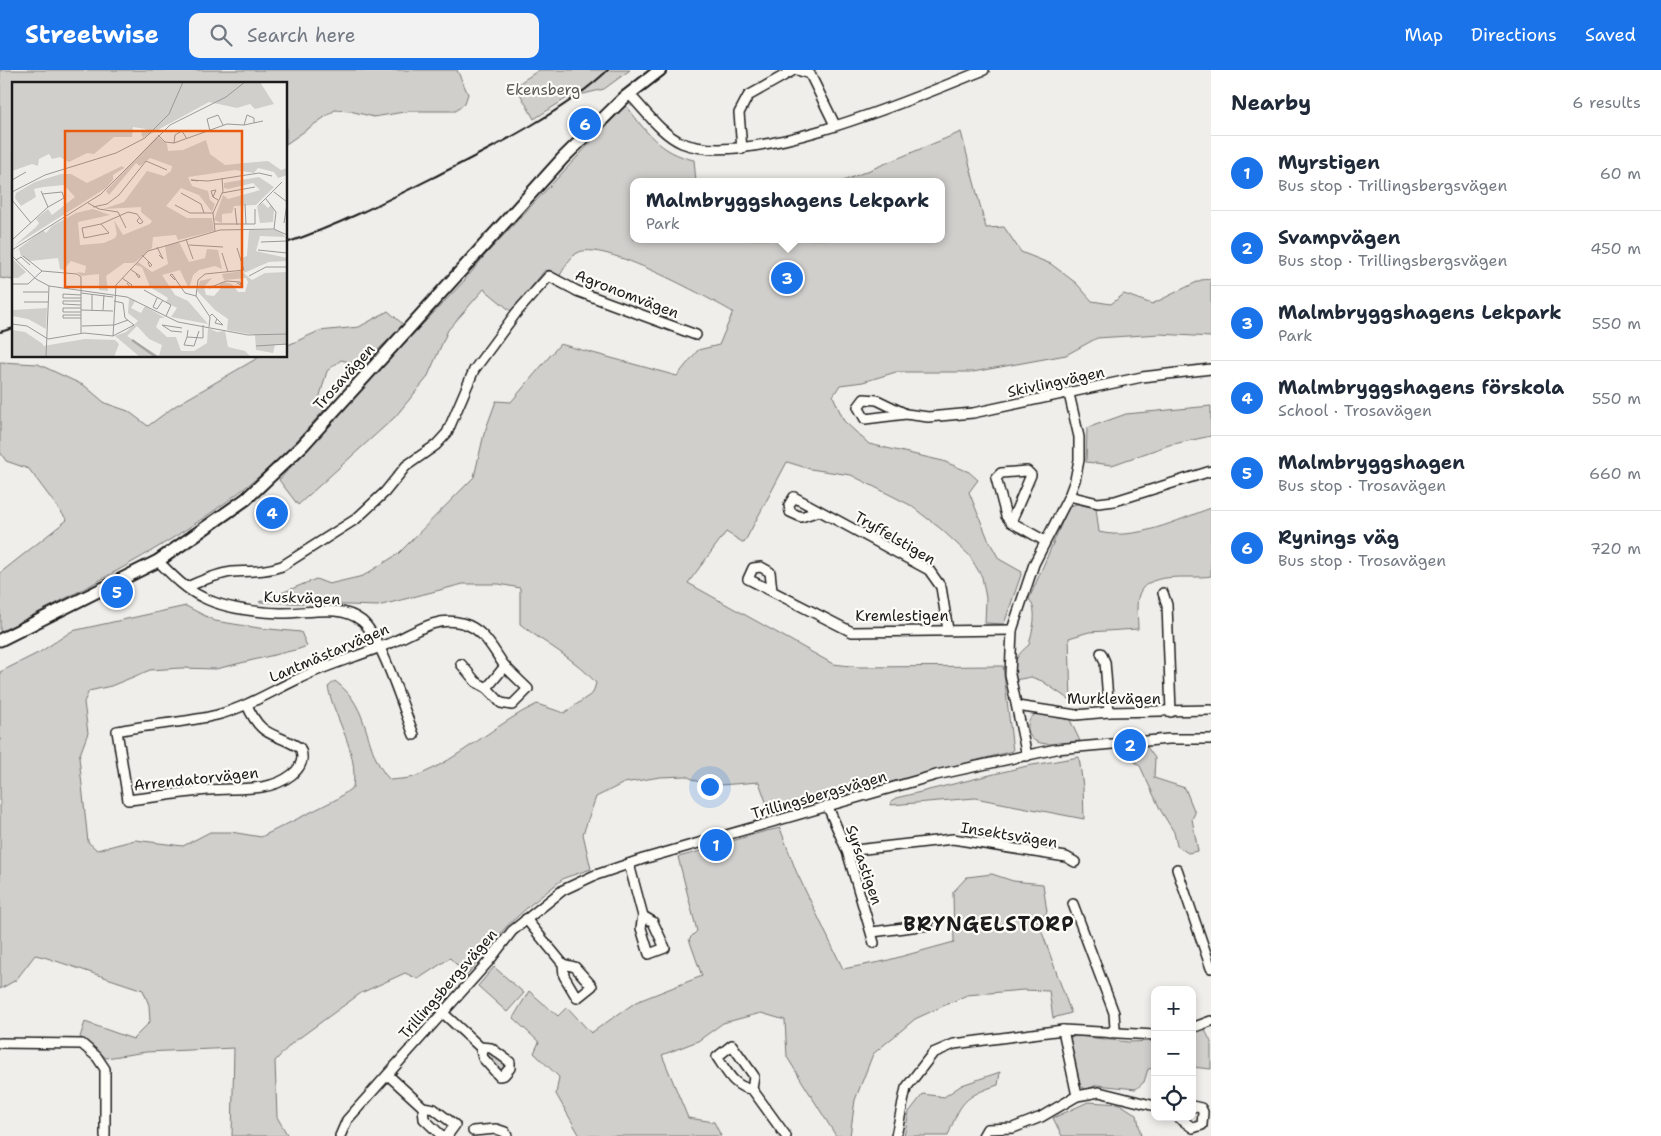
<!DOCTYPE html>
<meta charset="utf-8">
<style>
body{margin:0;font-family:"Shantell Sans",sans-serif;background:#f2f2f3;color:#1f2937}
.controls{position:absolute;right:15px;bottom:15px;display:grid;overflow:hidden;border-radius:10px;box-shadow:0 2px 8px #0003}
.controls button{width:45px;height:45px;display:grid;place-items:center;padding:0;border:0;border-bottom:1px solid #e0e1e3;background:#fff;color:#1f2937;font:25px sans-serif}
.you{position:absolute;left:709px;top:716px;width:18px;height:18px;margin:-12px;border:4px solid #fff;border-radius:50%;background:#1a73e8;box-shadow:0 0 0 8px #1a73e833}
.badge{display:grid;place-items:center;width:32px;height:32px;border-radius:50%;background:#1a73e8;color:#fff;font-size:16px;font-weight:700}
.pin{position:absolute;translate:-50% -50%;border:2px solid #fff;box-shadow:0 1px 5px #0006}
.popup{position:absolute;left:630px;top:108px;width:315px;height:65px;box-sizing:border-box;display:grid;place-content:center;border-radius:10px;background:#fff;filter:drop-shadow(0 1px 4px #0005);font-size:16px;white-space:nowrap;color:#747a83}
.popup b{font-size:19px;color:#1f2937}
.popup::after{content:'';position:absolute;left:50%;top:100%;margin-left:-10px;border:10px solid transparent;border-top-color:#fff}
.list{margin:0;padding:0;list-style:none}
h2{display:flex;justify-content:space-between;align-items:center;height:65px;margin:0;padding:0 20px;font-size:21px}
h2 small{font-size:16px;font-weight:400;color:#747a83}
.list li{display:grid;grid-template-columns:32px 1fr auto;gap:15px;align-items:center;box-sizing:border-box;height:75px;padding:0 20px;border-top:1px solid #e0e1e3}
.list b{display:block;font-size:19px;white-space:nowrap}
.list p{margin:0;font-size:16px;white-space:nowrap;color:#747a83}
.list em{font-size:16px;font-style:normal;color:#747a83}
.icon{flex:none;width:28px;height:28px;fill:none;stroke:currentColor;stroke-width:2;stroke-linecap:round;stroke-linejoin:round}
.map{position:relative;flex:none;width:1211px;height:1066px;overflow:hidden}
header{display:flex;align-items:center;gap:30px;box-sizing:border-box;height:70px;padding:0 25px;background:#1a73e8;color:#fff}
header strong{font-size:24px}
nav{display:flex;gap:28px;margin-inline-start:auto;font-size:18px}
.search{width:350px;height:45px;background:#f2f2f3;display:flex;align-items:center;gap:12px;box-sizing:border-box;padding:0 18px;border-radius:10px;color:#747a83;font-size:19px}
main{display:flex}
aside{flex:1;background:#fff}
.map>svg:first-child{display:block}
.green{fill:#d0cfcc;stroke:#767674}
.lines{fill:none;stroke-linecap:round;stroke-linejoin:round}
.minor-casing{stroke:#1c1c1c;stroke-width:12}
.major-casing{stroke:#1c1c1c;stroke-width:15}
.minor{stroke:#fdfcf7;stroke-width:9}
.major{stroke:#fdfcf7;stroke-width:11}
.rail{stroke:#1c1c1c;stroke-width:2}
.labels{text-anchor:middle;stroke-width:4.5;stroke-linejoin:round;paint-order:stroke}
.park-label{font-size:15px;fill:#5b5b5a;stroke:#fdfcf7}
.street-label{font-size:15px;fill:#1c1c1c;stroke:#fdfcf7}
.district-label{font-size:20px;font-weight:bold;letter-spacing:1px;fill:#1c1c1c;stroke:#fdfcf7}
.inset-river{fill:none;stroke:#a8a7a3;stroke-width:2.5}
.inset-road{fill:none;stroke:#9b9a98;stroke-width:1}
.view{fill:#e8590c;fill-opacity:0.15;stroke:#e8590c;stroke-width:2.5}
.inset-edge{fill:none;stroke:#1c1c1c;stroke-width:2.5}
</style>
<header>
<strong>Streetwise</strong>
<div class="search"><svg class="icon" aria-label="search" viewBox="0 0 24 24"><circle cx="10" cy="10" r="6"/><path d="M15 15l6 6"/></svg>Search here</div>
<nav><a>Map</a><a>Directions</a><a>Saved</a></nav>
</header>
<main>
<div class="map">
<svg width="1211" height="1066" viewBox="0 0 1211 1066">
<rect width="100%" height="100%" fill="#f0eeea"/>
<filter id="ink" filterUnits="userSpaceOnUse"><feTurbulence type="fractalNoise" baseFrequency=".02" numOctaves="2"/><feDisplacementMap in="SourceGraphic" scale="10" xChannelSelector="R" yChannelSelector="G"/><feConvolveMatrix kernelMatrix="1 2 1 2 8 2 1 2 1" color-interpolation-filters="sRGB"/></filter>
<g filter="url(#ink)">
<g class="green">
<path d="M0,0H457L468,24L465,33L456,41H410L374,47L350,41L335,40L286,74V14H14V210L0,208Z"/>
<path d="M539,0H630L604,19L567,28L534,49L518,20V14Z"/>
<path d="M626,35C645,61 660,83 694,90L696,112H633V169H941V112H841L961,62L986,158L1004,157L1021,182L1051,194L1076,213L1092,231L1111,234L1124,224L1152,234L1201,210L1211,209V267L1160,264L1097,268L1066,285L973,302H896L863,312L840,315L833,326L844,351L869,374L943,391L969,402L978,410L969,422L988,469L999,489L1022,502L1004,554L985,553L986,528L982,507L969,485L941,459L910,435L851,405L810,399L787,392L744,473L726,462L688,513L833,594L859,597L1003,596L1013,681L770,743L759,712L707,716L686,706L660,707L624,713L596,727L583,764L591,799L564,808L529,836L506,857L467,905L450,888L418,909L405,903L361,923L291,974L275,991L277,1047L288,1066H232L234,978L146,982L106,988L80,967L85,952L133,969L150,952L149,935L143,920L44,887L35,885L16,910L0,919V602L40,582L72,561L186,536L215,551L259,558L301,562L307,576L299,579L216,599L181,598L150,600L111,616L89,621L84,632L88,663L79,687L88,772L97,780L135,770L183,776L210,762H231L261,767L337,729L353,717C359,681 335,651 328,617L335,611C373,639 362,681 390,710C399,709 409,709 417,706C461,688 495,654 537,634L564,643L593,623L596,613C576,589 545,574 520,554V518L499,514H463L378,536L259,532L316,509L329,514L363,506L398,484L474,407L484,364L496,331L511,332L560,274L677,306L698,280L719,275L733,242C708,228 601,168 577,183C569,188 564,199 559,207L545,200L512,242L484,219L448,260L427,308L395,347L298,435L279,410L357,323L465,210L486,184Z"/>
<path d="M388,241L404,255L362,295L341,290L327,301L319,329L326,338C309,356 293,377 275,393C193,465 96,513 0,562V503L67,450L29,399L6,391L0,382V292L38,294L85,316L105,333L128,341L148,356L175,336L261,286H286V276L319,261L359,257Z"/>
<path d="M1211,336V366L1169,375L1112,395L1086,392L1087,358L1126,344Z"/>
<path d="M1077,434L1096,438L1099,462C1136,471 1177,450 1211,438V506C1190,510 1144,499 1138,528C1136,537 1138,549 1138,559L1089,562L1069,568L1071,631L1042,611L1031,607L1015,610C1012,594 1016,585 1029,575C1032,560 1039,542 1029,529L1069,436Z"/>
<path d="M1037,643L1070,650L1080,671C1065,672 1030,682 1028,659C1027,651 1031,647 1037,643Z"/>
<path d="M1147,677L1155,688L1154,708L1185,718L1195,743L1192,749L1198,781L1188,783L1177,776L1174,762L1161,741L1140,696L1124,683Z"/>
<path d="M1079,687L1083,717L1084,749L975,728L891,735V731L896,728L1027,696Z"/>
<path d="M780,758L796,801L843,899L885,891L954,872L953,822L967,807L992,804L1013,811L1043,814L1047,842L1038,851L1071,943L1053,948L1049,921L1023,920L967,925L915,949L873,984L855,1030L850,1066H836L787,987L785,950L761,943L723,953L698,971L662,985L688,1048L714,1052L721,1066H580L556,1024L559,1007L534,983L539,972L513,948L529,921L558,946L567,937L591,963L636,932L702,906L689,869L697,861L678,787C713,779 745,765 780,758Z"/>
<path d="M494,897L524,923L507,942L478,916Z"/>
<path d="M1204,958L1211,972V999L1192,997V963Z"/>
<path d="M1079,966L1128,972L1155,971V998L1148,999L1144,1012L1136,1019L1097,1015L1085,1020L1078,1013L1069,967Z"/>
<path d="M485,981L506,994L507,996L501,1002Z"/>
<path d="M1000,1002L998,1015C964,1026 960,1033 948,1066H904L909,1042L923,1024L944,1027L962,1015Z"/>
<path d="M1088,1032L1120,1034L1137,1045L1141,1066H1062L1053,1048Z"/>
</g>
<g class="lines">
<g class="minor-casing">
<g id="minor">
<path d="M797,0L810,4L835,55"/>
<path d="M629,24C645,40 661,64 682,73C749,100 917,27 984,0"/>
<path d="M742,79L739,43L748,26L794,0"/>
<path d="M906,344L877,330L864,329L858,337L865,349L906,344L928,347L973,343L1142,307L1211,299"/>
<path d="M1069,426L1098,433L1115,431L1211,401"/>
<path d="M819,441L801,447L790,442L789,435L794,427L929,500L941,517L948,560"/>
<path d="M1011,452L1031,405L1027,401L1001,403L996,408L1006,446L1011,452L1045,471"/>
<path d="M158,491C171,504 185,519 202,527C225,539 255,542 280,543C306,544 340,533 362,551C382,568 403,638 414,665"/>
<path d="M187,517C201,511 216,504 232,502C250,501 265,502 282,496L356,449L385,422L406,396L436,375L447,363L474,300L516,243L549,206L577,221L696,265"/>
<path d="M772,521L770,502L761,497L753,498L748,509L852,562L1012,560"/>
<path d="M1163,523L1167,535L1171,642"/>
<path d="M1101,583L1105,592L1109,642"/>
<path d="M461,594L476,612L487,618"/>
<path d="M247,635C262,669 273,661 300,678C310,700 281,714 262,717C244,720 226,718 208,720C181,723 155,727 128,730L117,661C150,654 184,653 217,645C247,637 272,621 300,608C330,593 364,585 395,571C417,561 437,546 462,553C484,559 492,578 504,595C511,603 520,611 528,619L512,635L501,633L487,618L505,596"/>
<path d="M1017,636L1076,645L1109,642L1211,640"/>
<path d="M1027,686L1010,605L1012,560L1034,494L1069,426L1075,410L1079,390V367L1069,324"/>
<path d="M828,737L847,781L874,873"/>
<path d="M847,781L953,769L1066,787L1075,792"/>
<path d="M629,794L643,846L653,852L665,878L649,884L641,858L643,846"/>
<path d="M1177,799L1211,898"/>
<path d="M1073,834L1114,943L1115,958L1110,963"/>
<path d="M526,849L563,894L575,897L592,916L577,928L564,906L563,894"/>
<path d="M872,862L928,855"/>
<path d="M443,943L480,977L491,978L510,992V998L504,1005L499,1006L483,988L480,977"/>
<path d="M1192,958L1211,951"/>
<path d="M1063,960L1077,1026"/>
<path d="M0,973L82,974L97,987L105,999V1066"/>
<path d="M388,1005L423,1037L434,1039L455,1055L447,1066"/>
<path d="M752,1019C734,1018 726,1000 717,987L732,975L754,1006L752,1019L786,1066"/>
<path d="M423,1037L424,1049L442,1066"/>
<path d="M1178,1047L1193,1058L1202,1055L1203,1042L1201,1038L1192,1036"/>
<path d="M473,1061L496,1059L505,1062L507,1066"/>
<path d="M340,1066L347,1050L489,891L512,861L563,820L593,806L643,789L936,705L1056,679L1169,669H1211"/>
<path d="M896,1066L906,1018L933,983L954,974L1063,960L1155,965"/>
<path d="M983,1066L987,1059L1013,1058L1041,1047L1077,1026L1099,1022L1155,1036"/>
</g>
</g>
<g class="major-casing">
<path id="major" d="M0,570L158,491L246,429L303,375L563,88L624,28L660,0"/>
</g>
<use href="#minor" class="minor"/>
<use href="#major" class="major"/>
<g class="rail">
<path d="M286,173C342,154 394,127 446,101C498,75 566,40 608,0"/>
<path d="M0,262L14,258"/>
</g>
</g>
</g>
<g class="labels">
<g class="park-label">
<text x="543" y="25">Ekensberg</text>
</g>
<g class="street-label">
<text transform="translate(627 224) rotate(21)" y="5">Agronomvägen</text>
<text transform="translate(344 307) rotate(-48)" y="5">Trosavägen</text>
<text transform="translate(1056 312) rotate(-12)" y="5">Skivlingvägen</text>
<text transform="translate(895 468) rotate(30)" y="5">Tryffelstigen</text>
<text transform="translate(302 528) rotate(2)" y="5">Kuskvägen</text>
<text x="902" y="551">Kremlestigen</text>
<text transform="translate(329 583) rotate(-23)" y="5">Lantmästarvägen</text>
<text x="1114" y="634">Murklevägen</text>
<text transform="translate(196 709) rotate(-6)" y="5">Arrendatorvägen</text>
<text transform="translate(819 725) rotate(-16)" y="5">Trillingsbergsvägen</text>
<text transform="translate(1009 765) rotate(9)" y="5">Insektsvägen</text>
<text transform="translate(864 795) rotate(71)" y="5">Syrsastigen</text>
<text transform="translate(448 914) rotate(-49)" y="5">Trillingsbergsvägen</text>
</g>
<g class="district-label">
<text x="989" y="861">BRYNGELSTORP</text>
</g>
</g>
<g transform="translate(12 12)">
<rect width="275" height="275" fill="#f0eeea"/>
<path d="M0,0H248L262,22L243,27L238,22L225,26L197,20L131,56L129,51L134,47L121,45L120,55H102L82,72L75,71L57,80L48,75L40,77L37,72L27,77L26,84L20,82L0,89ZM145,54L155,62L156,69L171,68L194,58L198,72L213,83L256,79L269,88L275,86V93L266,96L262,90L246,86L242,91L223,88L176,95L180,104L196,109L198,118L203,122L200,130L187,113L169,106L154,124L175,136H200L202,149L166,158L164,153L141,155L140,166L122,181H112L94,194L96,209L87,208V192L69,194L65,190L73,191L74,184L59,179L51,188L48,187L46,176L18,179L9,174L7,167L1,171L31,148L34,151L40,144L64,131L81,127L98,133L66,140L68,163L92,161L103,156L105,152L102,138L111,153L138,142L140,139L129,130V125L91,127L112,120L135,89L152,94L159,89L160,84L138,76L128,84L124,81L97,113L94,109ZM110,84L112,86L101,93V98L94,106L2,164L24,145L27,141L24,137L36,127L40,133L63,115L52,103L31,105L22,107L24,115L9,124L3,116L4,111L23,100L49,92H59L75,101ZM247,95L262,105L244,123L222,124L220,131L210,132V141L202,138L211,113L216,117L248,108L241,101L216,107L212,106V101ZM251,121L256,126L259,123L262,128L261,140L248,141L245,124ZM237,148H264L271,152L275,158L272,155L248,154L244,169L275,176V179L257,180L232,191L230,176L235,174ZM167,160L177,180L193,176L195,167L206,168L210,187L203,184L187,188L181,193L177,207L168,188L150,193L163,213L176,219L196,242L159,235L165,226L154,220L156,216L138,205L130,185L123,183L126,180L140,190L156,182L153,164ZM0,176L14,190L6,196H0ZM229,189L240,198L253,191L275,190V263H263L261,271L244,268L243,253L215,248L216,237L203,228L185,209L188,199L200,196L192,205L194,213L202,214L209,206L207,202L212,200L220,202L226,210H233L236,200L234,196L212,198L210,192ZM117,217L123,219L119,226L129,231L133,224L153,236H148L144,245L155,255H164L169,269H182L195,261L196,246L205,250L213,249L216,265L233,269L239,275H128L103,254L114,250L126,239L116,231ZM125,244L137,257L150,263L147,274L115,254ZM35,226L34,247L16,237L0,234V228ZM0,248L13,250L31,262V264L73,257L103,258L107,262L102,275H0Z" fill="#d0cfcc" fill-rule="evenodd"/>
<path class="inset-river" d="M120,258L144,275"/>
<path class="inset-road" d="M232,43L235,33L242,36V41M198,49L195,37L206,33L211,43M146,53L153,60L162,61L215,42L232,43L251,39M162,61L163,53L170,49L175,57M0,98L14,90M186,99L179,98L196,99L247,91L260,94M29,109L36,125M0,110L33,93L104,71L133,56L157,32L171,0M262,110L275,120M169,111L189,122L192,131M210,111L243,105M201,115L204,108L199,109L201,115L206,118M254,117L264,130L262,147M0,118L19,141M76,121L87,127L106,130L114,146M233,122L234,142M163,123L178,131H201M247,123L270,100M81,125L95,122L107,113L134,79L155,88M223,126L225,143M272,141L275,122M89,142L97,151L72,156L70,146L89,142L116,130L125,132L131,140L128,142L125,139L127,136M202,142H243V127M203,149L201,131L211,109L210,96M174,157L181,177M0,158L36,125L52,116L50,110L30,112M249,160L275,159M177,163L211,165M145,165L151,177L147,173M0,168L89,112L158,43L214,15L233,0M246,168L275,171M210,171L216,190M130,173L140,183L138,185L136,180M0,174L24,197L37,204L115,215L166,240L236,253L275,252M11,174L30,189M4,178L9,175L18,183M118,187L128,194L127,196L124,192M237,194L254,185H275M110,196L120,203L118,205L115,201M163,198L158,193L160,192L173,211L184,214M0,202H16L30,189L65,192L69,195V251M201,204L197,206L214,199L228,200L229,203L225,201M132,208L159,223L154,234M11,210H36M69,211L101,215M69,213L51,212V216H69M145,216L141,225L145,227L151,218M69,219H51V222L69,223M12,220H36M69,228L101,229M80,228V212M91,228L92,213M69,230H51V226H69M198,234L200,232L205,237L203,241L211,243L205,237M69,236H51V233H69M0,242L15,244L36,257L72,251L101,254L122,243L113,236L111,221L102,219M70,244L102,243L116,238M197,245L198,235L184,214L186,198L193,192L232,188L225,166M176,248L175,255L191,256V243M170,250L159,249L150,243L170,246M101,254L104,203L136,169L208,148L262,147L275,153M175,255L172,263L182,264L187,249M244,264L275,262M34,275L37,204"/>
<path class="view" d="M53,49H230V205H53Z"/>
<rect width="275" height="275" class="inset-edge"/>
</g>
</svg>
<div class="controls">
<button>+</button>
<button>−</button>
<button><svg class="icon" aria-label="locate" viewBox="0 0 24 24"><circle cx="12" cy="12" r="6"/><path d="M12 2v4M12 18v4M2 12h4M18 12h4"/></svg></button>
</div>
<div class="you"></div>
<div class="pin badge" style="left:716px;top:775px">1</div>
<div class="pin badge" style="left:1130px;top:675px">2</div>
<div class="pin badge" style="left:787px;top:208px">3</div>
<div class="popup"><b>Malmbryggshagens Lekpark</b>Park</div>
<div class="pin badge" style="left:272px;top:443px">4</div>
<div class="pin badge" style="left:117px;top:522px">5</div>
<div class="pin badge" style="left:585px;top:54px">6</div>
</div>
<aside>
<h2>Nearby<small>6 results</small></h2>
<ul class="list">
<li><span class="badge">1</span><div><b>Myrstigen</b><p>Bus stop · Trillingsbergsvägen</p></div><em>60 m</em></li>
<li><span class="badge">2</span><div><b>Svampvägen</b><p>Bus stop · Trillingsbergsvägen</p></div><em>450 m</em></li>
<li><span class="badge">3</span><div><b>Malmbryggshagens Lekpark</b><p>Park</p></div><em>550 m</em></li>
<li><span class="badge">4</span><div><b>Malmbryggshagens förskola</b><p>School · Trosavägen</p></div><em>550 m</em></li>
<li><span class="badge">5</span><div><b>Malmbryggshagen</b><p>Bus stop · Trosavägen</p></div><em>660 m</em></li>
<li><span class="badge">6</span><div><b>Rynings väg</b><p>Bus stop · Trosavägen</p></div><em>720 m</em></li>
</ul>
</aside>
</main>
